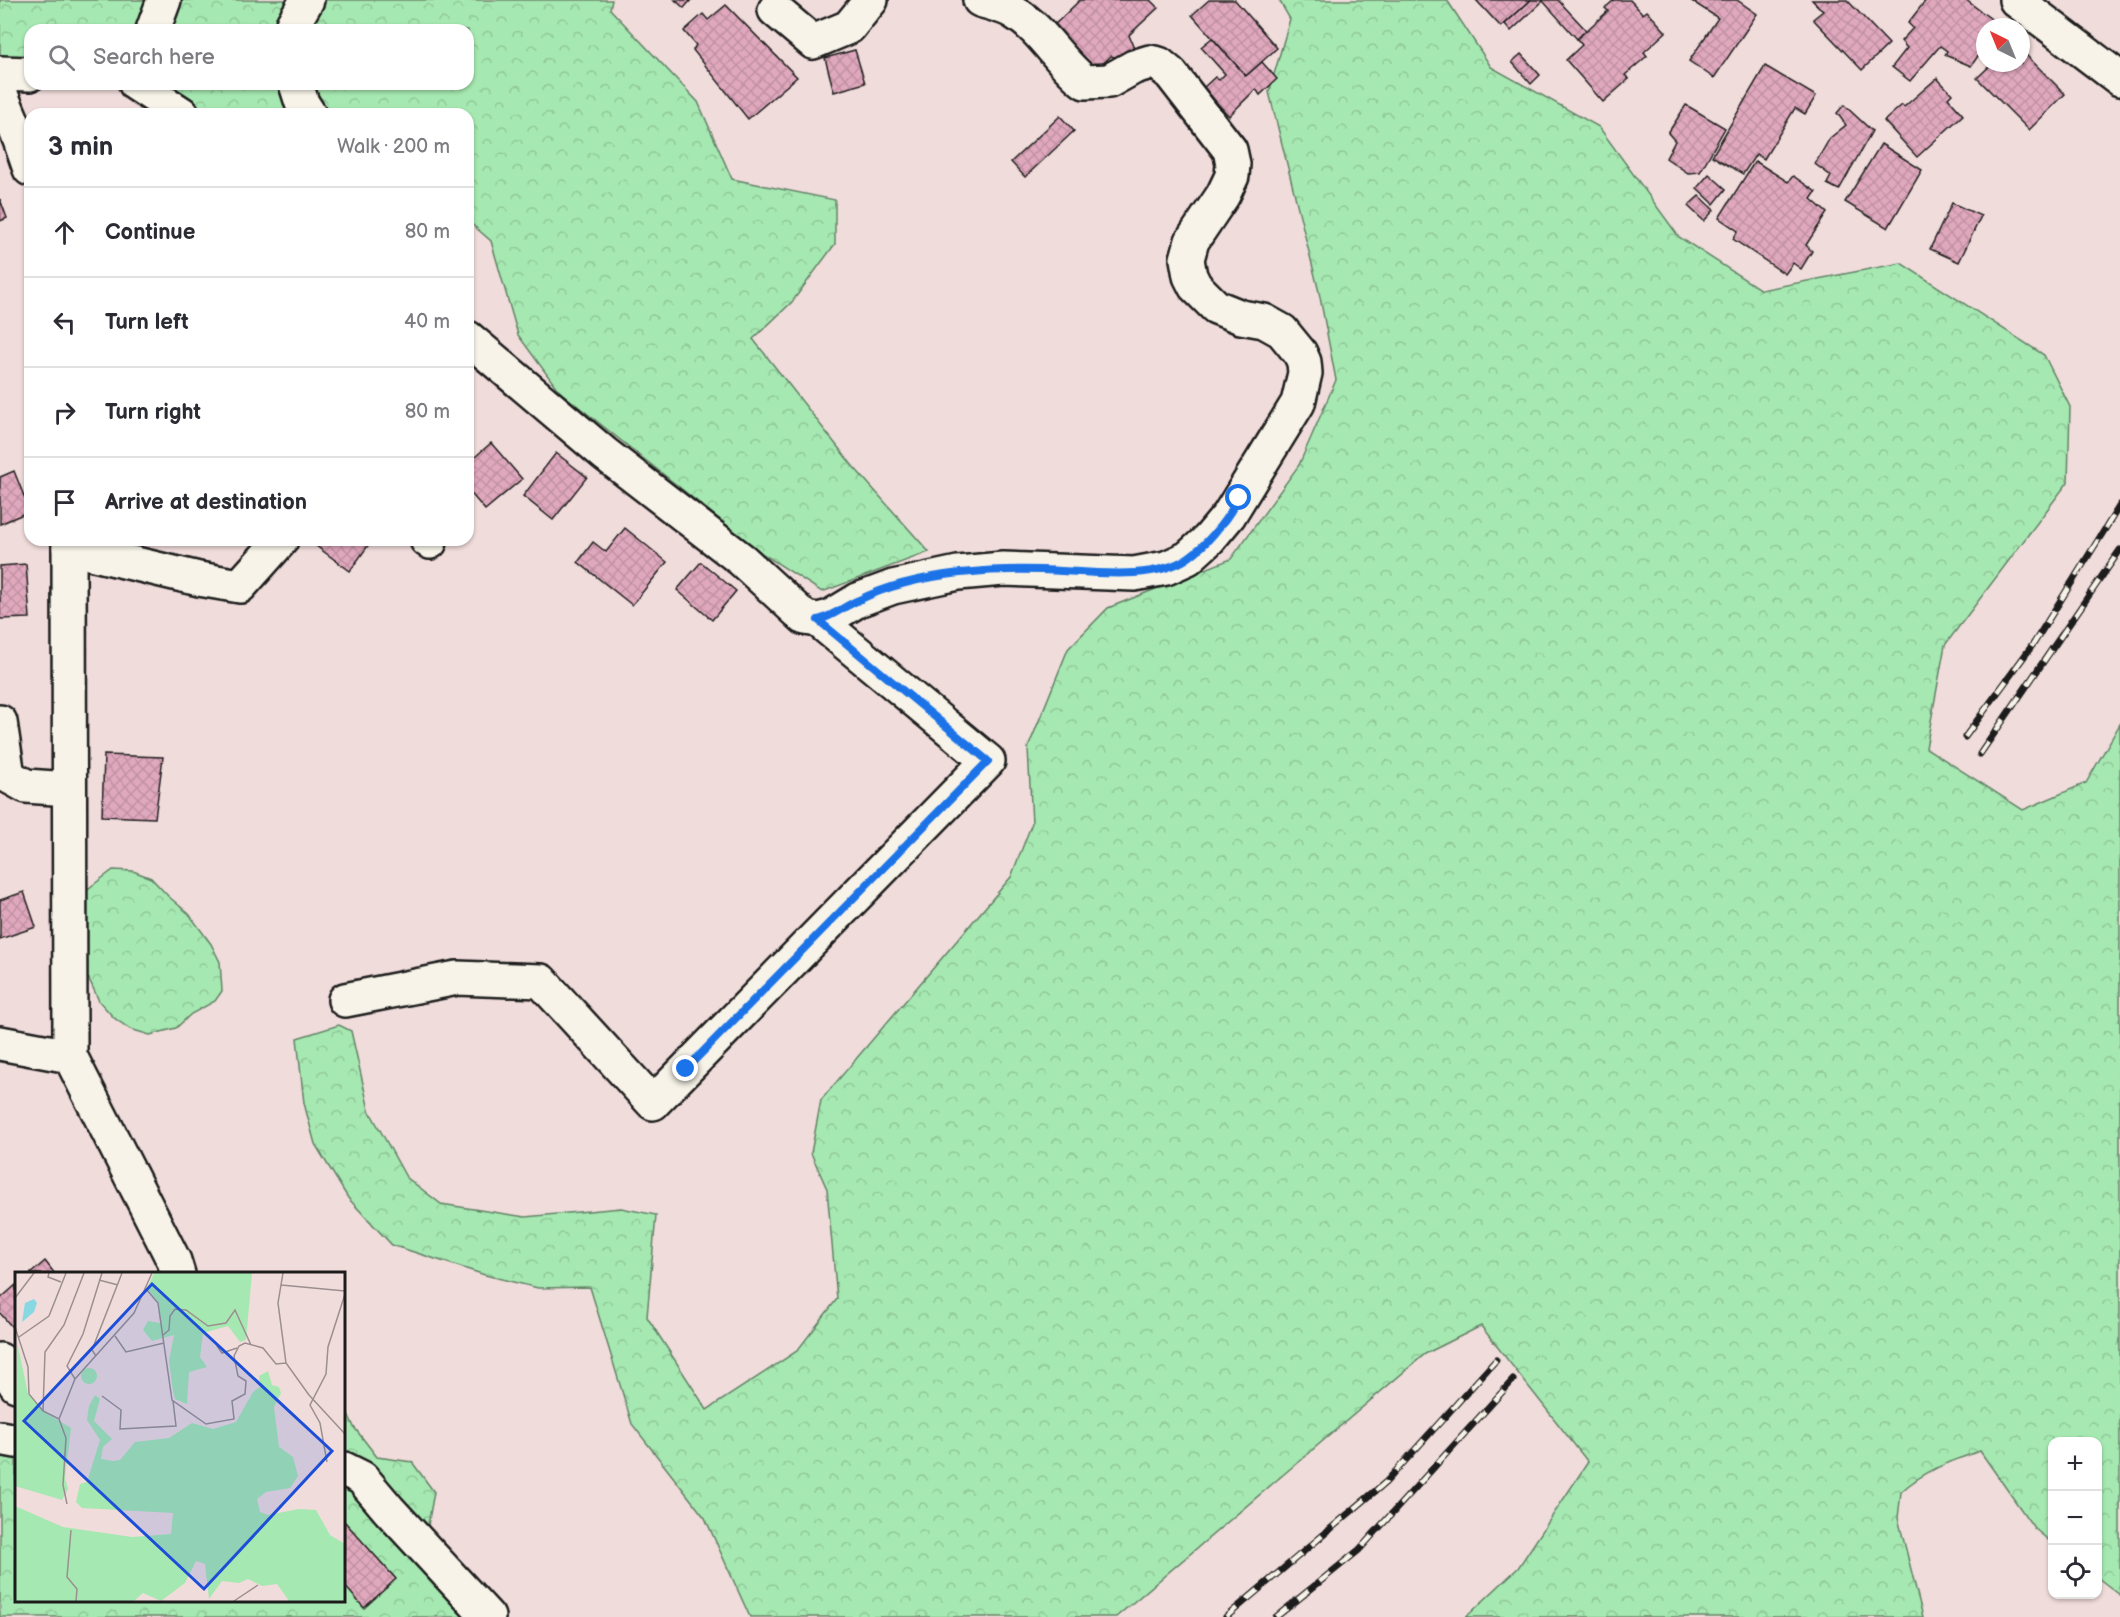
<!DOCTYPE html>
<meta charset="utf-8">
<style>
body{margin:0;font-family:"Balsamiq Sans",sans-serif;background:#f2f2f3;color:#2b2b33}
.controls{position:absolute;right:18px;bottom:18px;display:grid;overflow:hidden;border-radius:12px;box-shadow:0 2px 4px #0004}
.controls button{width:54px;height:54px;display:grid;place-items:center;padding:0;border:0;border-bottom:2px solid #e1e1e2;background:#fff;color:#2b2b33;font:30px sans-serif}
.compass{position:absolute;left:1976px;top:18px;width:54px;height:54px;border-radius:50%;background:#fff;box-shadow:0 2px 4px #0004;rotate:317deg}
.stop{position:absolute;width:18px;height:18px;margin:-14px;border:4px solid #1a73e8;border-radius:50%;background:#fff}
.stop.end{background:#1a73e8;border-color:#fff;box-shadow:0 2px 6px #0008}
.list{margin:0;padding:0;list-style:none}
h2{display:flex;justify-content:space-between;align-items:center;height:78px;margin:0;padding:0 24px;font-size:26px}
h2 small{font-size:20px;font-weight:400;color:#7c7c81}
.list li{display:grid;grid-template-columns:39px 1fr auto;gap:18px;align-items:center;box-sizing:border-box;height:90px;padding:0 24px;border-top:2px solid #e1e1e2}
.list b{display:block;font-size:22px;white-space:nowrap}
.list em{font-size:20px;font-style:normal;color:#7c7c81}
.icon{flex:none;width:33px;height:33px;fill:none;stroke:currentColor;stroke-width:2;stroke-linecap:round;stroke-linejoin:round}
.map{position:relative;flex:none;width:2120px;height:1617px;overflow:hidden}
.search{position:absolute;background:#fff;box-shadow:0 2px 4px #0004;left:24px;top:24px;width:450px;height:66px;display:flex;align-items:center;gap:15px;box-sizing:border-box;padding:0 21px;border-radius:18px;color:#7c7c81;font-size:22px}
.panel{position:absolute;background:#fff;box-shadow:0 2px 4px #0004;left:24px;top:108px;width:450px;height:438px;border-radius:18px}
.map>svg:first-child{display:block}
.forest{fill:url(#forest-crowns);stroke:#618266;stroke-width:1.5}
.building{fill:url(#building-cross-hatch);stroke:#1c1c1c;stroke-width:1.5}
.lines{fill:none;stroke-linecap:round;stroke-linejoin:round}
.minor-casing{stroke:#1c1c1c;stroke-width:38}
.minor{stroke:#f7f3e8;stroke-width:33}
.rail-casing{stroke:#1c1c1c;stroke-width:7}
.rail{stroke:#f7f3e8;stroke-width:4.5;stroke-dasharray:14;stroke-linecap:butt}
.route{stroke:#1a73e8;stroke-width:8}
.inset-road{fill:none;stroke:#9b8f8f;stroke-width:1.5}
.view{fill:#1d4ed8;fill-opacity:0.15;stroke:#1d4ed8;stroke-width:3}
.inset-edge{fill:none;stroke:#1c1c1c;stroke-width:3}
</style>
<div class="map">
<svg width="2120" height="1617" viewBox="0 0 2120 1617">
<defs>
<pattern id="forest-crowns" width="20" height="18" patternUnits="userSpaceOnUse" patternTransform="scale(1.5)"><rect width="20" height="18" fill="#a6e8b1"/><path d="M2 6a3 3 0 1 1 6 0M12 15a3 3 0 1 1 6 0" fill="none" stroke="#8ec698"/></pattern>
<pattern id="building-cross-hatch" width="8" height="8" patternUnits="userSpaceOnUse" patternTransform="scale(1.5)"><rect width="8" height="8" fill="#e0a8bd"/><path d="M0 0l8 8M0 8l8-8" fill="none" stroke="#c090a2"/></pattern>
</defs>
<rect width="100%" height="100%" fill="#f0dcdb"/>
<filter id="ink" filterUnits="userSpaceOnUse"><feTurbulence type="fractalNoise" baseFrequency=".0167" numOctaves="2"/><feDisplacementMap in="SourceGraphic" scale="12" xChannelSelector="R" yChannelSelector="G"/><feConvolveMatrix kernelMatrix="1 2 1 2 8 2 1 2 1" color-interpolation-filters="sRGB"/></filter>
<g filter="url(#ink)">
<g class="forest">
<path d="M0,0H612L610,9L698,102L732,179L835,200V244L792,302L753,339L852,465L929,552L822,592L763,554L559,391L518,335L491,241L468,221V114H199L163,89L152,84H468V30H30V61L0,62Z"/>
<path d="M1279,0H1447L1491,67L1599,127L1679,237L1761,290L1901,263L2044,355L2070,407L2068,482L1945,645L1926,748L2023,810L2086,783L2120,724V1595L2098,1578V1442H2052V1543L2034,1528L1980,1451C1951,1461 1923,1471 1901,1492L1898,1518L1923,1617H1466L1518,1568L1588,1462L1481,1326L1425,1354L1116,1617H750L705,1518L632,1424L590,1287L538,1288L485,1275L392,1245L348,1198L315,1144L304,1103L297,1038L339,1025L351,1031L369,1110L406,1177L441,1204L525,1217L621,1208L656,1215L647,1317L707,1410L797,1351L837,1299L827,1189L811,1153L821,1100L1011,877L1032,823L1028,748L1068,649L1108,608L1231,559L1299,465L1336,380L1319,292L1269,92L1290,19Z"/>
<path d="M113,870L133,871L151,878L168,896L189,914L211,944L220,962L222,991L215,1001L191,1014L176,1028L150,1035L130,1029L114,1018L99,1001L89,979L78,965L82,901L89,888Z"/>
<path d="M344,1405L354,1427L377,1457L412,1462L434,1492L428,1525L440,1550L496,1617H0V1451L16,1453V1600H344Z"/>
</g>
<g class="building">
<path d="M675,0H691L684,8Z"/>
<path d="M1080,0H1150L1158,8L1129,35L1134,48L1122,59L1111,56L1092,74L1050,29Z"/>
<path d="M1209,0H1235L1277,48L1246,76L1192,15Z"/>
<path d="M1476,0H1531L1501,27Z"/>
<path d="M1531,0H1558L1586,30L1577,39L1543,1L1511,31L1505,24Z"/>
<path d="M1614,0H1630L1643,14L1647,11L1666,32L1644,52L1647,56L1625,75L1629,79L1603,102L1566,60L1582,45L1577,39L1608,11L1605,8Z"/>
<path d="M1690,0H1737L1757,14L1714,78L1689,61L1718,18Z"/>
<path d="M1812,0H1847L1889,44L1862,70L1813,19L1823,11Z"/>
<path d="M1926,0H1966L1999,25L1998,27H1985V46L1971,66L1945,55L1947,51L1940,46L1910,81L1892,67L1907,48L1901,41L1913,28L1908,23Z"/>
<path d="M726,5L797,77L748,119L693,50L696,45L684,31L703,14L708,20Z"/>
<path d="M1212,38L1246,76L1262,62L1277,79L1260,95L1256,89L1229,116L1203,88L1215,77L1219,80L1225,74L1201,47Z"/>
<path d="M855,50L865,83L834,92L825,58Z"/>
<path d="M2021,50L2065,94L2029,130L1977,78L1993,63H2021Z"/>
<path d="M1521,54L1540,75L1531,84L1512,62Z"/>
<path d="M1765,66L1816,96L1805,114L1795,108L1764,159L1756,154L1743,174L1712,156Z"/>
<path d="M1937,78L1952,94L1948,98L1963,115L1917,157L1884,121L1902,105L1904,107Z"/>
<path d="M1686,105L1725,128L1700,172L1688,173L1666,158L1675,141L1668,133Z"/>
<path d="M1844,105L1872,131L1839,190L1827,184L1831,176L1815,164L1830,138L1846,125L1837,113Z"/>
<path d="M1060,116L1074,131L1025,177L1011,162Z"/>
<path d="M1881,144L1922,170L1888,228L1845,202Z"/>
<path d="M1755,161L1788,182L1793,176L1816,192L1811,199L1827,213L1806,245L1812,251L1801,269L1793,263L1785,274L1733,239L1738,231L1719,218Z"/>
<path d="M1709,174L1726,189L1714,204L1697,188Z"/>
<path d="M1699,196L1714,210L1704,221L1688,206Z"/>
<path d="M0,199L7,218L0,221Z"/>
<path d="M1952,203L1981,216L1959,262L1930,249Z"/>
<path d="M491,443L522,479L485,510L468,490V463Z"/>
<path d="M556,453L587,477L553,520L523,496Z"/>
<path d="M14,471L30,511L0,524V477Z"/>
<path d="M625,528L667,562L632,605L578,562L593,542L606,552Z"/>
<path d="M308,540H372L350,571Z"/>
<path d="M701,562L736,591L712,620L677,590Z"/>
<path d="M26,564L30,618L0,619V566Z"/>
<path d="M104,755L163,757L155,818L102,816Z"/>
<path d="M24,892L36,927L0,939V900Z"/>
<path d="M45,1261L55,1274H30Z"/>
<path d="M16,1285V1332L0,1313V1299Z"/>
<path d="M344,1521L396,1579L364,1608L344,1585Z"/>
</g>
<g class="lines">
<g class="minor-casing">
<g id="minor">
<path d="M2016,0L2120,79"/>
<path d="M775,10L813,42L849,27L871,0"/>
<path d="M153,30L164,0"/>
<path d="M292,30L293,24L307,0"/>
<path d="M0,73L30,74"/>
<path d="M136,84L182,114"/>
<path d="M296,84L302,103L309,114"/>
<path d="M0,92L20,140L30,169"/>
<path d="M468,338L605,454L742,560L805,618L818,620L830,617L858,600L893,587L958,573L1003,569L1134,574L1166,568L1188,558L1209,539L1229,515L1298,403L1305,373L1304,362L1300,353L1282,331L1264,321L1241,317L1216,307L1195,286L1190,276L1187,259L1192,241L1223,195L1232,176L1233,164L1230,150L1171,74L1159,64L1150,62L1134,67L1109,81L1085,82C1059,62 1043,30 1015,13C1005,6 992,4 980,0"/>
<path d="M69,540L70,1056L174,1261L178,1274"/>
<path d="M427,540L430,542"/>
<path d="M69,548L199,579L240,586L281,540"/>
<path d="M0,722L8,776L26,786L69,789"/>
<path d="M345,1000L457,978L541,981L653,1103L988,761L818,620"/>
<path d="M0,1043L70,1056"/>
<path d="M0,1360L16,1385"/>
<path d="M0,1438L16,1441"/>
<path d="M344,1469L362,1478L389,1510L488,1617"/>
</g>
</g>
<use href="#minor" class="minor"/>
<g class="rail-casing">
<g id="rail">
<path d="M1965,737L2034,643L2120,505"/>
<path d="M1980,754L2120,550"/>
<path d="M1226,1617L1386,1482L1496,1360"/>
<path d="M1276,1617L1359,1550L1513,1380"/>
</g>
</g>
<use href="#rail" class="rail"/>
</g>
</g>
<g class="lines" filter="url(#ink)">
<path class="route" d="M686,1069L988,761L818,620C834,616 844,606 859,600C889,585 926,577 960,573C987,570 1014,569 1042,570C1084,571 1153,583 1189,557C1210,542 1226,520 1239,498"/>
</g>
<g transform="translate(15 1272)">
<rect width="330" height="330" fill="#f0dcdb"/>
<path d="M139,1H237L231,68L225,70L213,54L188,61L185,85L192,95L174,100L172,132L160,127L158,119L154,89L159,63L137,69L128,58L133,49L145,51L144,32L132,17ZM2,69L13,122L33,142L56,156L50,206L53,217L47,228L0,214ZM66 104a8 8 0 1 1 16 0a8 8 0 1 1-16 0ZM253,99L257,113L264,115L266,121L259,135L264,175L278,185L283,204L275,216L251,220L242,227L245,240L253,243L284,237L301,238L315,263L330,272V329H274L262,312L247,314L233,307L224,311L207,309L194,327L190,292L181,289L170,311L146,329L128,321L119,329H0V234L48,255L117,265L156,262L158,241L67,236L61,230L65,212L72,210L85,168L72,148L74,134L80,123L85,127L79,149L97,167L88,175L86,187L98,189L105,188L120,170L154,166L177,151L198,157L221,150L238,120L245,115L244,104Z" fill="#a6e8b1"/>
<path d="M19,27L22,31L19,40L7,50L10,31Z" fill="#88d8e4"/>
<path class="inset-road" d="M34,1L33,5L46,10M268,1L263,31L271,91L294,123L330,162M84,8L103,13M266,13L330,19M131,17L143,31L157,128L191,152L219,147L217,129L230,122L231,109L223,104L219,84L224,74L230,71L248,76L261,92L271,91M0,26L19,1M0,55L13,95L14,122L28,139L44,147L60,107L119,41L137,1M148,63L154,58L155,44L160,37L171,38L193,54L211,51L220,38L236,73M100,64L111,80L149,71M4,65L34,44L51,1M202,74L207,81L222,76M81,84L77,78L107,1M60,107L52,94L68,62L87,1M87,124L106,138L105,157L161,154L158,129M28,139L30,80L49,53L69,1M44,147L51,166L48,213L52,232M312,190L305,151L295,133L311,102L313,75L330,22M56,258L52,305L62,317L61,329M219,329L243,313"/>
<path class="view" d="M137,12L317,179L189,317L9,149Z"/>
<rect width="330" height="330" class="inset-edge"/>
</g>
</svg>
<div class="controls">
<button>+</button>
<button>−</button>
<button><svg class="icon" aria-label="locate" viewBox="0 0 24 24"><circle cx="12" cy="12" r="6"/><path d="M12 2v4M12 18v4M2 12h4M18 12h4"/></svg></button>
</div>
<svg class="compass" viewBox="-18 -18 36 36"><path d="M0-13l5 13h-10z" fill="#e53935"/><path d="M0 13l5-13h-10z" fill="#7c7c81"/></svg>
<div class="stop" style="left:1239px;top:498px"></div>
<div class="stop end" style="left:686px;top:1069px"></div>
<div class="search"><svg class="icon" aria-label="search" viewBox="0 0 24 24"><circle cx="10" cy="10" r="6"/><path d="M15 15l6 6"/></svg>Search here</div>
<section class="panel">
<h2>3 min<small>Walk · 200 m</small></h2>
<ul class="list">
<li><svg class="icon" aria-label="ahead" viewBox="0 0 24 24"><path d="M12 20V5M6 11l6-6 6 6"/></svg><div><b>Continue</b></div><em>80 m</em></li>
<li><svg class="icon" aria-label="left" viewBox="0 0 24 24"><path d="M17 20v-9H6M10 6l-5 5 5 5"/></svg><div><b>Turn left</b></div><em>40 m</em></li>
<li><svg class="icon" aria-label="right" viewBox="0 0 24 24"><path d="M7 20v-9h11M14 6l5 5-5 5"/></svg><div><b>Turn right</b></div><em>80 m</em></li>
<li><svg class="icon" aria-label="arrive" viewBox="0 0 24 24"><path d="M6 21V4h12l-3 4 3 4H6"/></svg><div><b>Arrive at destination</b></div></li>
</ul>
</section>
</div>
